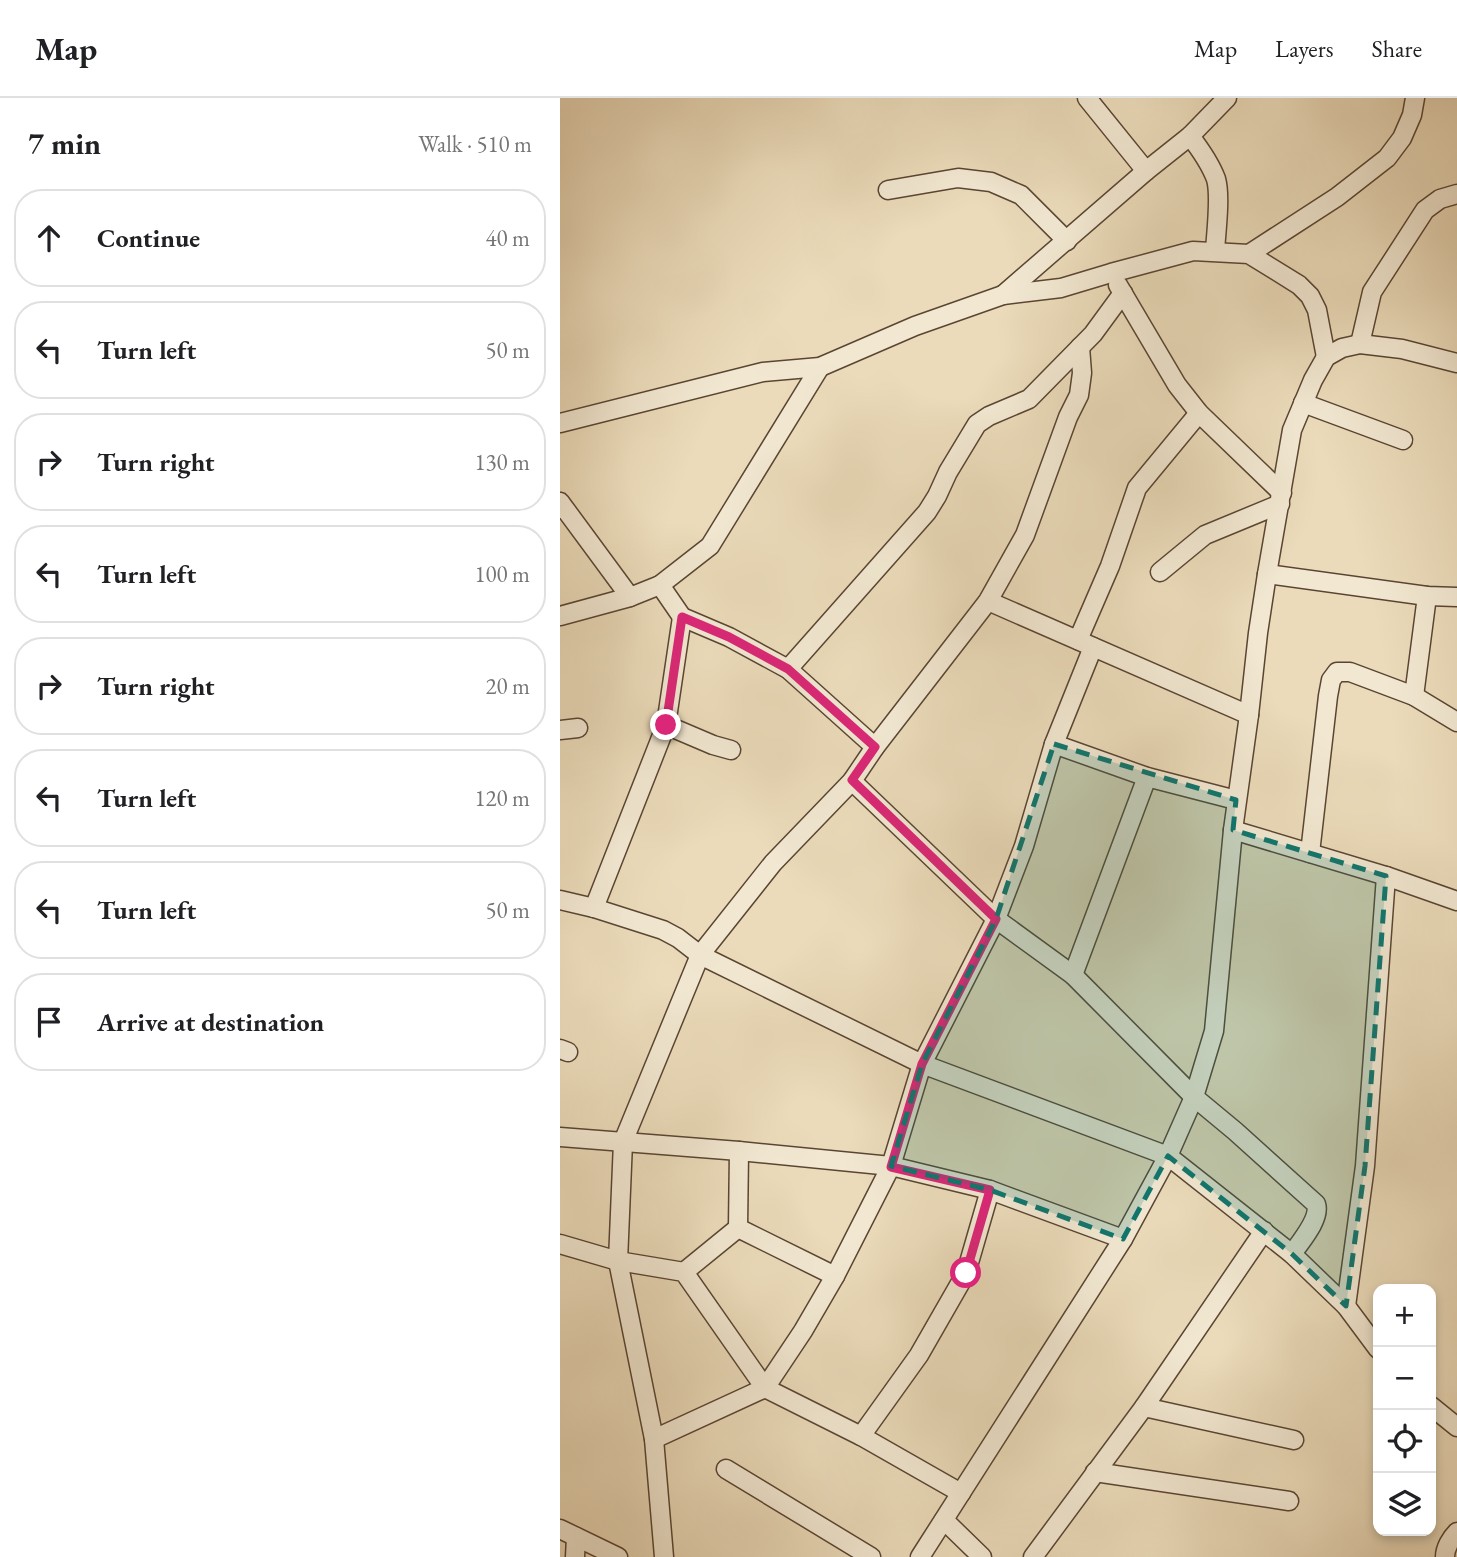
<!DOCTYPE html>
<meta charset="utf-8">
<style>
body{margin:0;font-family:"EB Garamond",serif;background:#f6f6f6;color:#202124}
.controls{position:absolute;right:21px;bottom:21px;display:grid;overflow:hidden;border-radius:14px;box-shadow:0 4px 10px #0003}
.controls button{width:63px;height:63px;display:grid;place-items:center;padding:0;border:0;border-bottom:2px solid #e0e0e0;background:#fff;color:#202124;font:35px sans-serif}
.stop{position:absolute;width:21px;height:21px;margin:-16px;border:5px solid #db2777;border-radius:50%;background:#fff}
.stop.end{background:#db2777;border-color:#fff;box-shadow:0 2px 7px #0008}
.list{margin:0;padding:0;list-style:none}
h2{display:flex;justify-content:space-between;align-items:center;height:91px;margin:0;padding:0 28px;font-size:30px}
h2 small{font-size:23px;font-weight:400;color:#757577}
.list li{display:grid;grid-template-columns:46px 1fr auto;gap:21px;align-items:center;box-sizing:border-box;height:98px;margin:0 14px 14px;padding:0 14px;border:2px solid #e0e0e0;border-radius:28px}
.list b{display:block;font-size:26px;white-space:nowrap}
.list em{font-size:23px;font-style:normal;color:#757577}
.icon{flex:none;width:38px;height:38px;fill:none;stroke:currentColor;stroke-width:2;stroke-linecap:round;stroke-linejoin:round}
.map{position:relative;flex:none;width:897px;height:1459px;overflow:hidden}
header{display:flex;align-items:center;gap:42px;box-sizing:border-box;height:98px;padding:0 35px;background:#fff;border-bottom:2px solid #e0e0e0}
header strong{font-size:33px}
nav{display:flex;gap:38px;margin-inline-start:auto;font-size:24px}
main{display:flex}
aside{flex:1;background:#fff}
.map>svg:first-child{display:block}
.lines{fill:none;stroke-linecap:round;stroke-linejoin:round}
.minor-casing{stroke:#5a4533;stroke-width:21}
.minor{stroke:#f2e8d2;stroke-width:18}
.route{stroke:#db2777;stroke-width:9}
.marked{fill:#0f766e;fill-opacity:0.2;stroke:#0f766e;stroke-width:5;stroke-dasharray:14 9;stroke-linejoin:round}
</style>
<header>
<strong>Map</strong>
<nav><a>Map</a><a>Layers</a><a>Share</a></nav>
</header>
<main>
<aside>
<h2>7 min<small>Walk · 510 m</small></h2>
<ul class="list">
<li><svg class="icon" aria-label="ahead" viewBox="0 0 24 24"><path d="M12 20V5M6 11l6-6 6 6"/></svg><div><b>Continue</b></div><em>40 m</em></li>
<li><svg class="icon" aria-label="left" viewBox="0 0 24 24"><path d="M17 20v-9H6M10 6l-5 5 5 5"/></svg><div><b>Turn left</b></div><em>50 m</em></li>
<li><svg class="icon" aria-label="right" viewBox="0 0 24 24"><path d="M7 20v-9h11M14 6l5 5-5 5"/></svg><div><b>Turn right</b></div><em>130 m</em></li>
<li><svg class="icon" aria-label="left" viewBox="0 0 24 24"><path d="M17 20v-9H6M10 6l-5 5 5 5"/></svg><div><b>Turn left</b></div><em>100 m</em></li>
<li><svg class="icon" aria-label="right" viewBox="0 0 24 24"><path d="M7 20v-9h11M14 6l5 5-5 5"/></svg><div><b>Turn right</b></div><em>20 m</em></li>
<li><svg class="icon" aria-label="left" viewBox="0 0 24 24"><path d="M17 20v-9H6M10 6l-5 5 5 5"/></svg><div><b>Turn left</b></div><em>120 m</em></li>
<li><svg class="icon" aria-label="left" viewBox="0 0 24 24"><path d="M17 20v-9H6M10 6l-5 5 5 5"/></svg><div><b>Turn left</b></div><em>50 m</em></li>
<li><svg class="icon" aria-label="arrive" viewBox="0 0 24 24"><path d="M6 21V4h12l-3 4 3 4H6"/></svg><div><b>Arrive at destination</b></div></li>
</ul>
</aside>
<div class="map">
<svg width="897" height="1459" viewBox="0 0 897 1459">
<rect width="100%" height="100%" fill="#ebdbba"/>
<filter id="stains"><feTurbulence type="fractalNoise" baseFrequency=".00286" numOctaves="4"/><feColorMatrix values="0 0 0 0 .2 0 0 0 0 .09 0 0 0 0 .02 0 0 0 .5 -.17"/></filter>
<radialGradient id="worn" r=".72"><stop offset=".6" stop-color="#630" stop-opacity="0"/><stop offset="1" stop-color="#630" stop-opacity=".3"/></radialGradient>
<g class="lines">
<g class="minor-casing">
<g id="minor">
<path d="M527,0L586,73"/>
<path d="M630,38C640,51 650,65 656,81C661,98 656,135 655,153"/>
<path d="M328,92L398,80L431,84L461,97L507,143"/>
<path d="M689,156L777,99L827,60L842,40L852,17L855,0"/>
<path d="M558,187L617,287L639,315L722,395"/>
<path d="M443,197L586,73L630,38L667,0"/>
<path d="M800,246L812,194L865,112L880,101L897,96"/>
<path d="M743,305L843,342"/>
<path d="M0,325L203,274L260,269L355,228L443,197L501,190L551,175L633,153L689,156L739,187L750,198L757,212L766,259"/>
<path d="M0,404L70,499"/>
<path d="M600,474L645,437L720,406"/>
<path d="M707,476L867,498L897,499"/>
<path d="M100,487L122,519L169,539L228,571L315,649"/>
<path d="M428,503L689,617"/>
<path d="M0,518L70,499L100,487L150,448L260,269"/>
<path d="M518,542L550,468L577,390L639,315"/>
<path d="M228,571L367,414L377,398L388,374L417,326L429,318L469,301L533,236L563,195"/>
<path d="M854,598L867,498"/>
<path d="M106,627L153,647L171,652"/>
<path d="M0,632L18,630"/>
<path d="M494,646L587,679L676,702"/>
<path d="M292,683L436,821L513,877L634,999L675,1033L756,1106C761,1121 740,1144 732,1156"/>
<path d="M673,732L826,778L897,803"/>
<path d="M750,755L768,598L771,582L777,574H790L854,598L897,624"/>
<path d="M0,802L34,810L103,832L118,840L140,857L362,966L608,1058L732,1156L786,1208L818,1251"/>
<path d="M34,810L106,627L122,519"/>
<path d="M513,877L587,679"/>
<path d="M0,951L8,954"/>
<path d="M0,1039L179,1053L331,1068L430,1092L563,1141"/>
<path d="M178,1130L275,1178"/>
<path d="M178,1130L179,1053"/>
<path d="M0,1146L58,1163L124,1174L205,1290L301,1338L401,1395"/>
<path d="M124,1174L178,1130"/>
<path d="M786,1208L805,1068L826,778"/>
<path d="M871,1308L897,1329"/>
<path d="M584,1309L734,1342"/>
<path d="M301,1338L359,1257L406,1175L430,1092"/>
<path d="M94,1341L205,1290L243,1233L275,1178L331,1068L362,966L436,821L464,748L494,646L533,549"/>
<path d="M166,1371L311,1459"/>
<path d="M535,1374L729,1403"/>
<path d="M384,1422L422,1459"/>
<path d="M0,1431L58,1459"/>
<path d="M15,1459L16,1439"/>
<path d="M104,1459L94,1341L58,1163L63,1044L140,857L213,765L292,683L315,649L428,503L465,437L508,319L519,297L522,275L520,249"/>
<path d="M360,1459L563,1141L608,1058L634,999L654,933L673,732L689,617L698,535L707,476L732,332L753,282L766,259L782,250L800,246L842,251L897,265"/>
<path d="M473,1459L584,1309L704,1133"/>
<path d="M885,1459C885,1450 891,1440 897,1434"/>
</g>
</g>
<use href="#minor" class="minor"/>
</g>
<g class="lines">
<path class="route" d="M106,627L122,519L169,539L228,571L315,649L292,682L436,821L362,966L331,1069L430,1092L406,1175"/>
</g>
<path class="marked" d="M494,646L676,702L673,732L826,778L805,1068L786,1208L732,1156L608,1058L563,1141L430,1092L331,1068L362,966L436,821Z"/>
<rect width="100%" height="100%" filter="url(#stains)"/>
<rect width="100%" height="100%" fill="url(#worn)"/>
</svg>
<div class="controls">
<button>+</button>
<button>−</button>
<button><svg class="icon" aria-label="locate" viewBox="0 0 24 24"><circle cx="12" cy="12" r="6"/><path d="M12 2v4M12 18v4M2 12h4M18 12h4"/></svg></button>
<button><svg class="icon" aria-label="layers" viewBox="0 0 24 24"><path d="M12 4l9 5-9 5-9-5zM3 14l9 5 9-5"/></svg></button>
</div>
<div class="stop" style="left:406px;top:1175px"></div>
<div class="stop end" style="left:106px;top:627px"></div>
</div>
</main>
